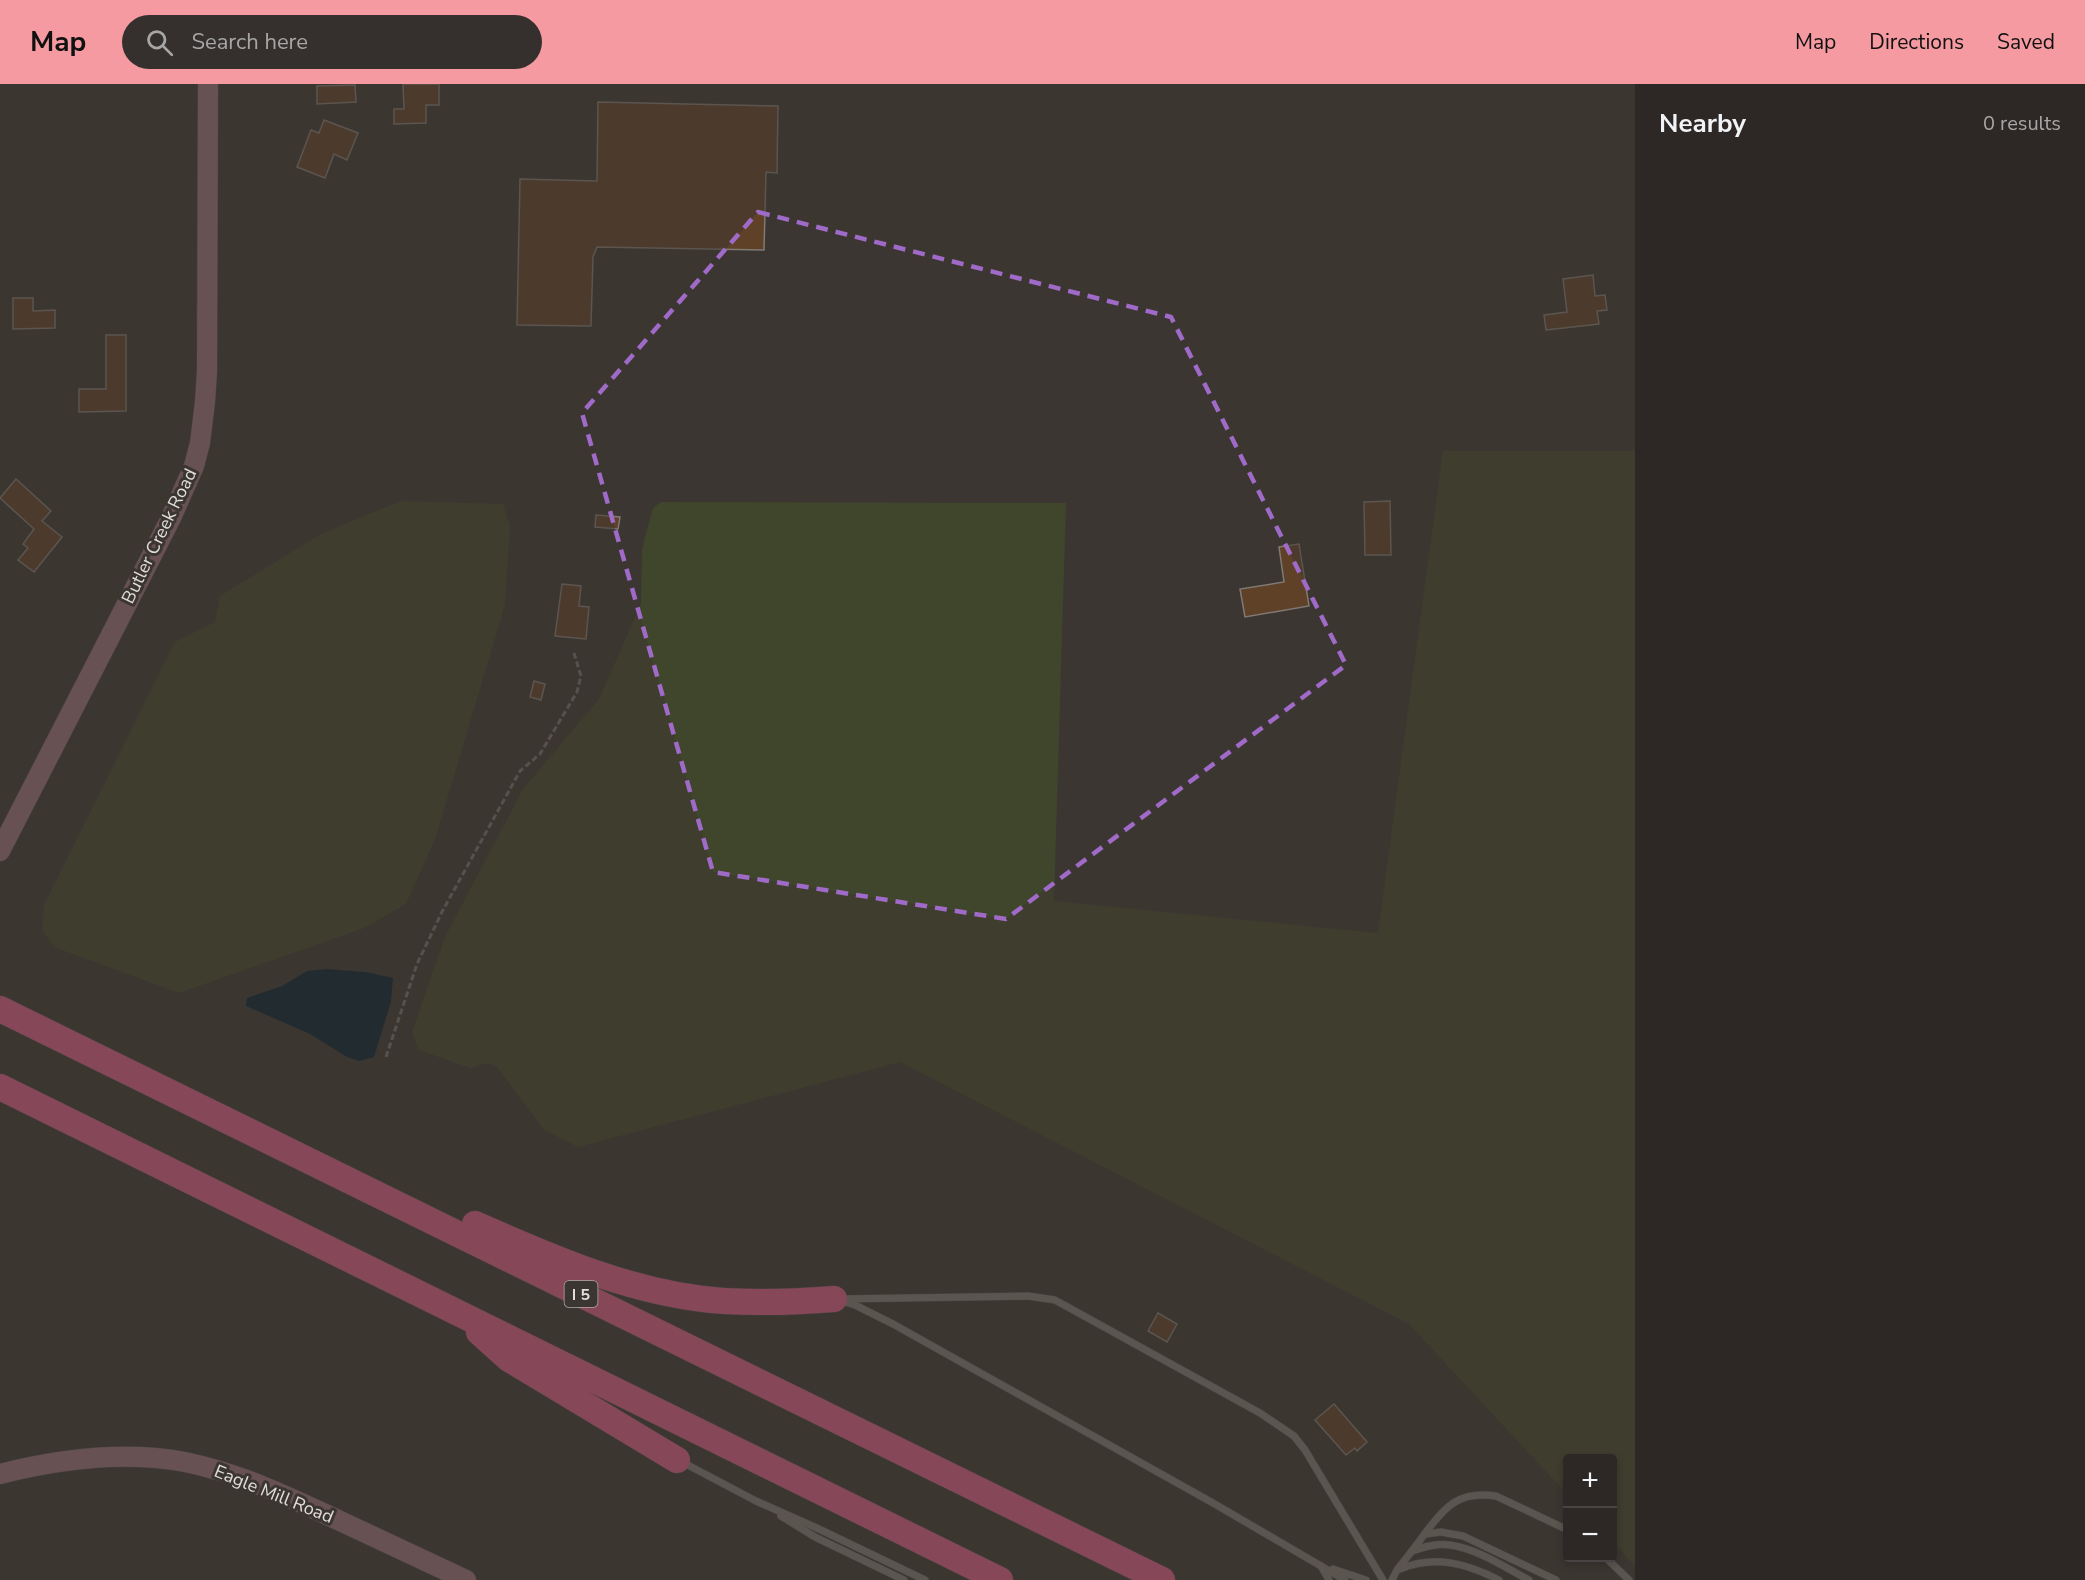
<!DOCTYPE html>
<meta charset="utf-8">
<style>
body{margin:0;font-family:"Nunito Sans",sans-serif;background:#35302e;color:#f1f3f6}
.controls{position:absolute;right:18px;bottom:18px;display:grid;overflow:hidden;border-radius:6px;box-shadow:0 3px 9px #0003}
.controls button{width:54px;height:54px;display:grid;place-items:center;padding:0;border:0;border-bottom:2px solid #484443;background:#2d2826;color:#f1f3f6;font:30px sans-serif}
.list{margin:0;padding:0;list-style:none}
h2{display:flex;justify-content:space-between;align-items:center;height:78px;margin:0;padding:0 24px;font-size:26px}
h2 small{font-size:20px;font-weight:400;color:#a7a6a7}
.icon{flex:none;width:33px;height:33px;fill:none;stroke:currentColor;stroke-width:2;stroke-linecap:round;stroke-linejoin:round}
.map{position:relative;flex:none;width:1635px;height:1496px;overflow:hidden}
header{display:flex;align-items:center;gap:36px;box-sizing:border-box;height:84px;padding:0 30px;background:#f49aa0;color:#111}
header strong{font-size:28px}
nav{display:flex;gap:33px;margin-inline-start:auto;font-size:21px}
.search{width:420px;height:54px;background:#35302e;display:flex;align-items:center;gap:15px;box-sizing:border-box;padding:0 21px;border-radius:33px;color:#a7a6a7;font-size:22px}
main{display:flex}
aside{flex:1;background:#2d2826}
.map>svg:first-child{display:block}
.green{fill:#40462b}
.water{fill:#041f2f}
.building{fill:#5f4128;stroke:#807974;stroke-width:1.5}
.lines{fill:none;stroke-linecap:round;stroke-linejoin:round}
.lane-casing{stroke:#585350;stroke-width:8}
.secondary-casing{stroke:#585350;stroke-width:21}
.highway-casing{stroke:#585350;stroke-width:27}
.path{stroke:#78726f;stroke-width:3;stroke-dasharray:6 3;stroke-linecap:butt}
.lane{stroke:#807a75;stroke-width:7}
.secondary{stroke:#9c717c;stroke-width:20}
.highway{stroke:#df5b8b;stroke-width:26}
.marked{fill:none;stroke:#9f6ac8;stroke-width:4.5;stroke-dasharray:12 8;stroke-linejoin:round}
.labels{text-anchor:middle;stroke-width:6;stroke-linejoin:round;paint-order:stroke}
.shield{fill:#3c3632;stroke:#b0aba8;stroke-width:1.5}
.shield-label{font-size:16px;font-weight:bold;fill:#e1ddda}
.street-label{font-size:18px;fill:#e1ddda;stroke:#3c3632}
</style>
<header>
<strong>Map</strong>
<div class="search"><svg class="icon" aria-label="search" viewBox="0 0 24 24"><circle cx="10" cy="10" r="6"/><path d="M15 15l6 6"/></svg>Search here</div>
<nav><a>Map</a><a>Directions</a><a>Saved</a></nav>
</header>
<main>
<div class="map">
<svg width="1635" height="1496" viewBox="0 0 1635 1496">
<rect width="100%" height="100%" fill="#3c3632"/>
<g class="green">
<path d="M1443,367H1635V1482L1613,1458L1612,1374H1568L1567,1410L1409,1240L900,978L578,1063L544,1046L497,983L487,979L470,984L419,966L412,948L445,853L523,705L599,615L641,520L642,465L653,424L661,418L1066,419L1054,817L1378,849Z"/>
<path d="M401,417L503,420L510,442L505,521L435,755L406,820L364,844L179,909L54,863L42,846L44,821L175,558L215,538L220,512L321,450Z"/>
</g>
<path class="water" d="M327,885L366,888L393,894L391,918L374,973L359,977L347,973L310,950L246,922L247,914L282,902L307,887Z"/>
<g class="building">
<path d="M403,0H439V21H426V39L394,40V25H404Z"/>
<path d="M355,1L356,18L317,20V2Z"/>
<path d="M598,18L778,22L777,89L766,88L764,166L597,163L593,173L591,242L517,241L520,95L597,97Z"/>
<path d="M324,36L358,49L347,76L334,70L325,94L297,83L311,46L319,49Z"/>
<path d="M1593,191L1595,212L1605,211L1607,226L1597,227L1599,240L1546,246L1544,231L1567,228L1563,195Z"/>
<path d="M13,214H33V227L55,226V244L13,245Z"/>
<path d="M106,251H126V327L79,328V305H106Z"/>
<path d="M16,395L51,427L42,437L62,453L34,488L18,476L28,464L23,460L34,445L0,414Z"/>
<path d="M1390,417L1391,471H1365L1364,418Z"/>
<path d="M596,431L620,433L618,445L595,443Z"/>
<path d="M1299,460L1309,522L1245,533L1240,505L1284,498L1279,463Z"/>
<path d="M562,500L581,502L579,522L589,523L586,555L555,552Z"/>
<path d="M534,597L545,600L541,616L530,613Z"/>
<path d="M1158,1229L1177,1240L1167,1258L1148,1247Z"/>
<path d="M1334,1320L1367,1358L1357,1367L1355,1364L1346,1371L1315,1336Z"/>
</g>
<g class="lines">
<g class="lane-casing">
<g id="lane">
<path d="M839,1215L1028,1212L1055,1216L1260,1329L1294,1352L1305,1366L1383,1496"/>
<path d="M841,1217L855,1221L893,1240L1213,1419L1345,1496"/>
<path d="M682,1378L756,1417L819,1445L925,1496"/>
<path d="M781,1432L815,1453L904,1496"/>
<path d="M1426,1450L1441,1448L1463,1452L1556,1496"/>
<path d="M1412,1467C1424,1463 1437,1459 1450,1461C1478,1465 1504,1483 1529,1496"/>
<path d="M1606,1474L1629,1496"/>
<path d="M1321,1482L1329,1496"/>
<path d="M1333,1485L1366,1496"/>
<path d="M1400,1485C1435,1471 1466,1479 1499,1496"/>
<path d="M1392,1496L1397,1486C1407,1473 1417,1461 1426,1448C1447,1421 1459,1407 1496,1412L1568,1446"/>
</g>
</g>
<g class="secondary-casing">
<g id="secondary">
<path d="M0,767L171,434L194,382L200,359L205,318L207,287L208,0"/>
<path d="M0,1390C59,1375 125,1367 185,1378C239,1389 289,1413 338,1436C380,1456 423,1476 466,1496"/>
</g>
</g>
<g class="highway-casing">
<g id="highway">
<path d="M0,925L1162,1496"/>
<path d="M0,1003L1000,1496"/>
<path d="M475,1140C554,1175 636,1211 724,1217C760,1219 797,1218 834,1215"/>
<path d="M479,1248L509,1275L677,1376"/>
</g>
</g>
<path class="path" d="M386,973L417,880L443,826L520,687L540,670L577,608L581,592L574,569"/>
<use href="#lane" class="lane"/>
<use href="#secondary" class="secondary"/>
<use href="#highway" class="highway"/>
</g>
<path d="M0 0H1635V1496H0ZM758,128L1171,233L1346,581L1006,835L713,788L582,329Z" fill="#3c3632" fill-opacity=".55" fill-rule="evenodd"/>
<path class="marked" d="M758,128L1171,233L1346,581L1006,835L713,788L582,329Z"/>
<g class="labels">
<rect class="shield" x="564.5" y="1197" width="33" height="26" rx="4.5"/>
<g class="shield-label">
<text x="581" y="1216">I 5</text>
</g>
<g class="street-label">
<text transform="translate(159 452) rotate(-64)" y="6">Butler Creek Road</text>
<text transform="translate(274 1410) rotate(22)" y="6">Eagle Mill Road</text>
</g>
</g>
</svg>
<div class="controls">
<button>+</button>
<button>−</button>
</div>
</div>
<aside>
<h2>Nearby<small>0 results</small></h2>
<ul class="list">
</ul>
</aside>
</main>
